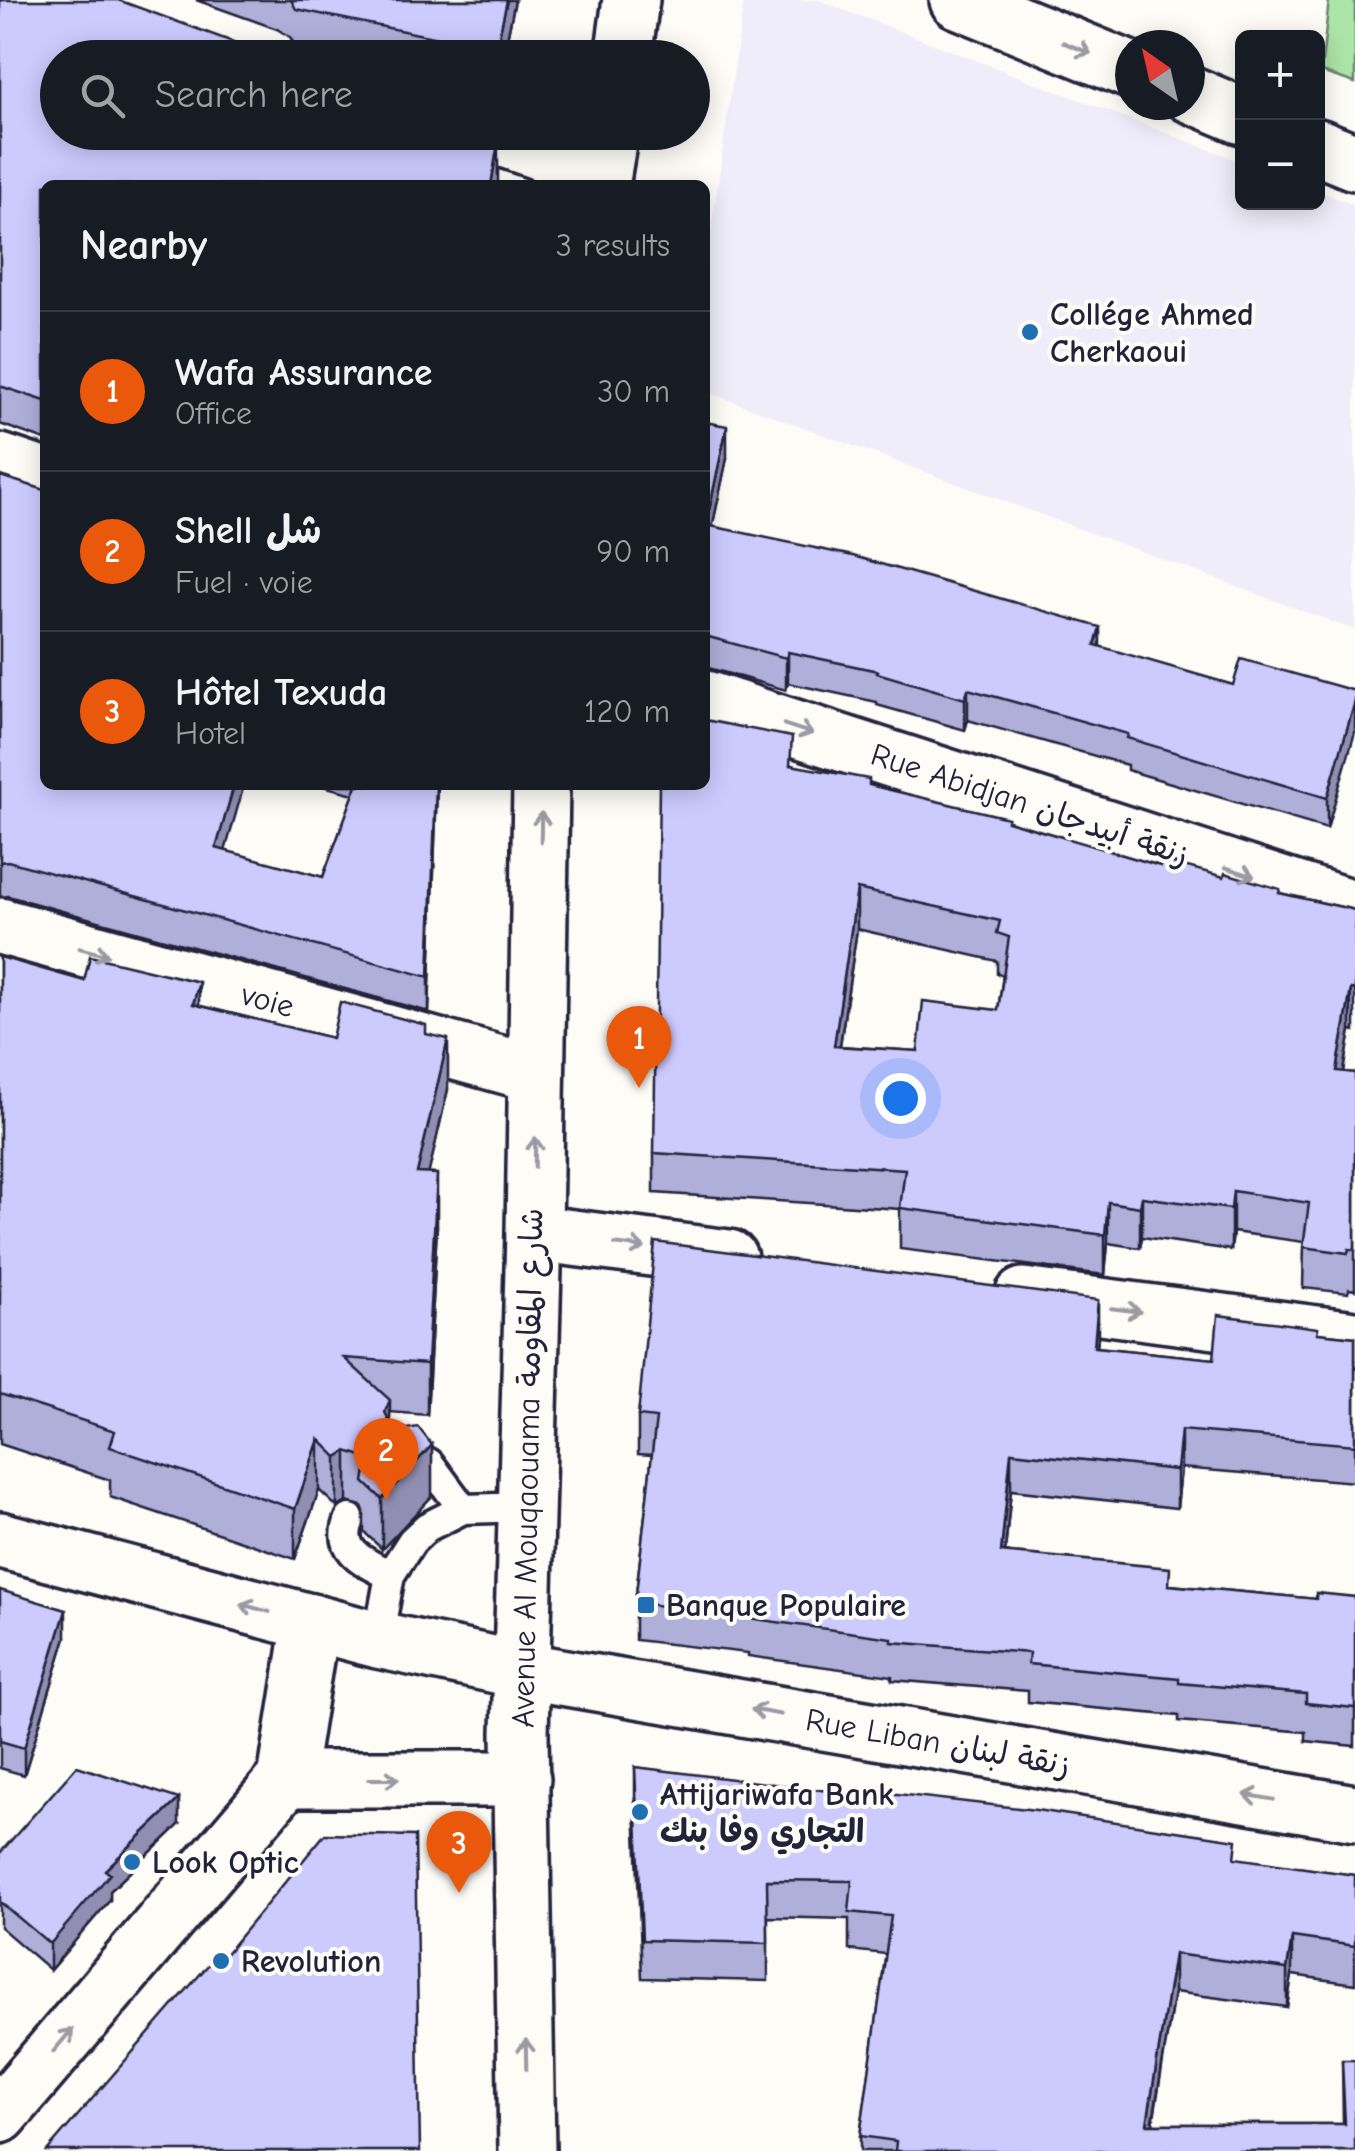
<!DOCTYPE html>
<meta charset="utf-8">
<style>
body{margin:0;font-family:"Comic Neue","Playpen Sans Arabic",sans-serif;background:#242831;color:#f1f3f6}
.controls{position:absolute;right:30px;top:30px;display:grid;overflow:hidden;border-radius:15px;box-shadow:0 5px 25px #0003}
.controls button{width:90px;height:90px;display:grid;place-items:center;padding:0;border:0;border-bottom:2px solid #363941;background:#171b24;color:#f1f3f6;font:50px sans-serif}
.compass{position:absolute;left:1115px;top:30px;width:90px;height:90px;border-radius:50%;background:#171b24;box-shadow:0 5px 25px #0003;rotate:326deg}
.you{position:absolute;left:900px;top:1098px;width:35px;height:35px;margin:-25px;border:8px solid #fff;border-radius:50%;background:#1a73e8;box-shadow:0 0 0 15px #1a73e833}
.badge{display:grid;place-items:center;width:65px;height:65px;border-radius:50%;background:#ea580c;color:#fff;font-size:32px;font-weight:700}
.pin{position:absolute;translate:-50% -82px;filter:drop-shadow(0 2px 5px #0008)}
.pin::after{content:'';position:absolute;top:52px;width:35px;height:30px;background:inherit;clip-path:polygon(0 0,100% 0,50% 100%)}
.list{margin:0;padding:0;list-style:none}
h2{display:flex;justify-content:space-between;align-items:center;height:130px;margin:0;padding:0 40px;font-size:42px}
h2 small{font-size:32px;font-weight:400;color:#9ea1a6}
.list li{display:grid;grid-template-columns:65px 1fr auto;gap:30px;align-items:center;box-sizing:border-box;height:160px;padding:0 40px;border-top:2px solid #363941}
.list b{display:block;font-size:38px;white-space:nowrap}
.list p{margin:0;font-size:32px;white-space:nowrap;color:#9ea1a6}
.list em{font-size:32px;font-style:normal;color:#9ea1a6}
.icon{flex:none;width:55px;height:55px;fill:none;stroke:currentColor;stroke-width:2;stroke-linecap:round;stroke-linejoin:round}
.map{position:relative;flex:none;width:1355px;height:2151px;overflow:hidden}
.search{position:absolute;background:#171b24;box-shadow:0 5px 25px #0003;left:40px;top:40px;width:670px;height:110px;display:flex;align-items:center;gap:25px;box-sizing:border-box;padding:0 35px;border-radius:55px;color:#9ea1a6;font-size:38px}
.panel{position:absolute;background:#171b24;box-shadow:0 5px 25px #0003;left:40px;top:180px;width:670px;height:610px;border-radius:15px}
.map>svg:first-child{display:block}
.built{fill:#efedf9}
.green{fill:#ade4a7;stroke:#688371;stroke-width:2.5}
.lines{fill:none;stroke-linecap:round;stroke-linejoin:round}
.service-casing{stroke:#22223b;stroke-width:35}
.minor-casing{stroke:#22223b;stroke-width:62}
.tertiary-casing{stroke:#22223b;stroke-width:62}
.service{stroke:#fdfcf7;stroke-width:28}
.minor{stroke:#fdfcf7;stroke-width:55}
.tertiary{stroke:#fdfcf7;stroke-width:55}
.wall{fill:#b0afda;stroke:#22223b;stroke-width:2.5;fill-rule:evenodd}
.shaded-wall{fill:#908eb2;stroke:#22223b;stroke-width:2.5}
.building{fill:#cdcbfe;stroke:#22223b;stroke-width:2.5;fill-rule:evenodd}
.oneway{stroke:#9a9aa2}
.poi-dot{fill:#1f6fb2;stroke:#fdfcf7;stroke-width:4}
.labels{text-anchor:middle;stroke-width:8;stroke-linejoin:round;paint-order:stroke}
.poi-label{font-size:32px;font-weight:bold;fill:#22223b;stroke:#fdfcf7;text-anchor:start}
.street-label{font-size:32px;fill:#22223b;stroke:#fdfcf7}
</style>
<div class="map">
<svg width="1355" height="2151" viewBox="0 0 1355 2151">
<rect width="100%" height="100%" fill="#fdfcf7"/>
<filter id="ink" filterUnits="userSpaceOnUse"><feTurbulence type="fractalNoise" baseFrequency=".01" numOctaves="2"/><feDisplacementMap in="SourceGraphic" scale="20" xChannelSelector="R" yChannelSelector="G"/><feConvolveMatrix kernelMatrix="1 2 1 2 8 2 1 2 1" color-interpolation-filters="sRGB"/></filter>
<g filter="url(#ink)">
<path class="built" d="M744,0H818L1242,162V202H1318V191L1355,205V630L705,391V274Z"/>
<path class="green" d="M1329,0H1355V83L1321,72Z"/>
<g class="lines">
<g class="service-casing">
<g id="service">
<path d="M402,1463L415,1457L429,1463L463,1509"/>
<path d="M350,1519C336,1552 365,1562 390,1575"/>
<path d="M378,1640L390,1575L412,1541L427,1527L463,1509L526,1507"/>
</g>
</g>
<g class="minor-casing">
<g id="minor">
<path d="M958,0L1130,70"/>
<path d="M1190,94L1242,116"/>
<path d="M484,132L603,174"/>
<path d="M1318,147L1355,162"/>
<path d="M0,462L45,477"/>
<path d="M705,699L1355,909"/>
<path id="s1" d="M0,926L536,1074"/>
<path d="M534,1233L729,1258"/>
<path d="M1023,1296L1355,1339"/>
<path d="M0,1540L378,1640L520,1670L1355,1813"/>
<path d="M286,1779H522"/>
<path d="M286,1779L311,1622"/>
<path d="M0,2115L286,1779"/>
</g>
</g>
<g class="tertiary-casing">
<g id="tertiary">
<path d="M623,58L631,0"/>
<path d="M601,185L610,132"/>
<path d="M527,2151L520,1733L534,1233L541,785"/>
</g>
</g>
<use href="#service" class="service"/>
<use href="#minor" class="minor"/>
<use href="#tertiary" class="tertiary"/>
</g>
<g class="wall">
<path d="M0,0L498,181L45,185V440L0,424Z"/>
<path d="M196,0H515L503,58H343L296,48L290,37L277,29Z"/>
<path d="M705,422L727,458L712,527L1100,647L1233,685L1355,691L1327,829L1127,770V765L968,720L965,730L877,705V702L788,683L786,690L705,667Z"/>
<path d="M0,476L225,851L323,877L354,794L319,785H437L429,1012L8,896L0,897Z"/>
<path d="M792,765L1008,821L1160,866L1355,910V1031L1351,1030L1344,1072L1355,1073V1290L1349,1289L1348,1293L1303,1288L1304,1242L1233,1232L1231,1250L1142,1237L1140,1248L1108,1243L1105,1275L900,1249V1209L654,1193V1153ZM857,929L997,961V974L1003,975L998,1010L918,1051L840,1046Z"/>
<path d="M0,957L84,981L199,1006L332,1038L426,1034L448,1089L428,1174L437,1225L427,1415L390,1412V1423L432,1496L382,1549L364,1532V1511L362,1506L347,1502L337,1507L319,1490L295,1559L110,1497V1480L0,1444Z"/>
<path d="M1318,1333L1355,1337V1482L1181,1468L1177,1508L1011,1490L1005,1552L1170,1585L1316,1599L1355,1597V1746L1306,1741V1732L1179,1721V1716L1028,1702V1691L892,1680V1676L748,1656V1653L635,1640V1603L652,1455L638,1454V1416L1098,1337L1097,1347L1214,1359Z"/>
<path d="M0,1590L66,1637L24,1775L0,1768Z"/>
<path d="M635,1767L1237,1859L1355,1875V1984L1292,1975L1287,2007L1174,1992L1153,2124H1343L1342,2060L1355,2151H860V2136L886,1954L849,1950V1919L768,1917V1981L642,1978L635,1805Z"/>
<path d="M179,1825L110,1891V1900L50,1970L0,1927V1853Z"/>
</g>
<g class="shaded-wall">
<path d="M507,0H515L503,58H496V50Z"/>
<path d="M498,143V181L497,185H491Z"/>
<path d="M727,426V458L706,557V525Z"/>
<path d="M1100,627V658L1095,645Z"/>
<path d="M788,652V683L786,690V658Z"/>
<path d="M968,689V720L965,730V699Z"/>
<path d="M1355,701V732L1327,829V798Z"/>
<path d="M234,785H244L216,883V848Z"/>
<path d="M436,785H437L429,1012V977Z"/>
<path d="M857,889V929L834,1086V1046Z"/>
<path d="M199,982V1032L193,1004Z"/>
<path d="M1351,989V1030L1337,1111V1071Z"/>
<path d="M448,1039V1089L417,1224V1173Z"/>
<path d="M437,1174V1225L427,1415V1364Z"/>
<path d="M1233,1191V1232L1231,1250V1209Z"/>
<path d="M1142,1197V1237L1140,1248V1207Z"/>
<path d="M1108,1202V1243L1105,1275V1235Z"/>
<path d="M1098,1300V1337L1094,1384V1347Z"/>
<path d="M390,1400V1451L385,1412Z"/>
<path d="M1181,1430V1468L1177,1508V1470Z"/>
<path d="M319,1439V1490L295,1559V1509Z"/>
<path d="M432,1445V1496L382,1549V1499Z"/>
<path d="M347,1451V1502L337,1507V1457Z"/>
<path d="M1011,1452V1490L1001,1590V1552Z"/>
<path d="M66,1610V1637L24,1775V1748Z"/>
<path d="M179,1799V1825L110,1891V1900L50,1970V1944L105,1870Z"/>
<path d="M1292,1937V1975L1287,2007V1969Z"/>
<path d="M1174,1954V1992L1148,2151L1147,2124Z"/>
</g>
<g class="building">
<path d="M0,0H118L277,58H58V132H472L498,143L491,185H45V401L0,386Z"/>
<path d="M291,0H507L496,50L296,9Z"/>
<path d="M705,422L727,426L706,525L853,556L1100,627L1095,645L1233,685L1241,659L1355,691V701L1327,798L1127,738L1128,734L968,689L965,699L877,673L878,671L788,652L786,658L705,636Z"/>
<path d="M0,476L45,490V785H234L216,848L323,877L357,785H436L429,977L8,861L0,862Z"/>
<path d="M705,720L792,737L790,765L869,779V785L1008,818L1007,821L1160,866L1162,860L1224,877L1225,873L1280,889L1279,893L1355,910V990L1351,989L1337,1071L1355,1073V1250L1349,1249L1348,1253L1303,1247L1309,1203L1233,1191L1231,1209L1142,1197L1140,1207L1108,1202L1105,1235L900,1208L905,1169L654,1153L659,785H705ZM857,889L1000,921L997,933L1009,937L998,1010L923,1001L918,1051L834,1046Z"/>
<path d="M90,956L199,982L193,1004L332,1038L340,1002L426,1025V1034L448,1039L417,1173L437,1174L427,1364L344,1358L390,1400L385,1412L391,1426L401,1430L418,1427L432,1445L382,1499L364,1482L367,1465L362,1456L347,1451L337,1457L319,1439L295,1509L110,1447L115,1431L0,1394V957L84,981Z"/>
<path d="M655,1242L1098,1300L1094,1347L1214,1359L1218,1315L1318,1328L1317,1333L1355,1337V1445L1181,1430L1177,1470L1011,1452L1001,1552L1170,1568L1169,1585L1316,1599V1593L1355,1597V1708L1306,1703V1694L1179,1683V1678L1028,1664L1029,1653L892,1642V1638L748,1618L749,1615L635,1603L656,1418L638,1416Z"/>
<path d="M0,1590L66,1610L24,1748L0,1741Z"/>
<path d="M77,1766L179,1799L105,1870L110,1874L50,1944L0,1902V1853Z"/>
<path d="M635,1767L862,1795L863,1790L1036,1810L1237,1840L1235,1858L1355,1875V1946L1292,1937L1287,1969L1174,1954L1147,2124H1345L1342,2060H1355V2151H895L896,2141L860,2136L891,1916L849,1912L852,1881L767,1880L768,1943L642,1940Z"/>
<path d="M325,1834L415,1836L420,2151H47L216,1956H224Z"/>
</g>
<defs><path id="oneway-shaft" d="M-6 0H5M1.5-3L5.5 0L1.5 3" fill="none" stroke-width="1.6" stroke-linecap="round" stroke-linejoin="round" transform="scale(2.5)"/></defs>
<g class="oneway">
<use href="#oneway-shaft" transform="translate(1077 48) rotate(22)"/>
<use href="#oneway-shaft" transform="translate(798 729) rotate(18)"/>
<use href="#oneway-shaft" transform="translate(541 827) rotate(-89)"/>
<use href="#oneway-shaft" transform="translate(1240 872) rotate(18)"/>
<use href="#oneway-shaft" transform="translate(94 952) rotate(15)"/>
<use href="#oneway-shaft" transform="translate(535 1152) rotate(-89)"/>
<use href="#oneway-shaft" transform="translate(630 1246) rotate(7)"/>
<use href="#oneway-shaft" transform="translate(1126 1310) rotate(7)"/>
<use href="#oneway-shaft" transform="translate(255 1608) rotate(-165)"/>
<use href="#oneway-shaft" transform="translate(766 1712) rotate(-170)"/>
<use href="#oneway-shaft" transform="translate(384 1779)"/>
<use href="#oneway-shaft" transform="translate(1259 1797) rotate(-170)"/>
<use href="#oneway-shaft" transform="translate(63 2040) rotate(-50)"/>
<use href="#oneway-shaft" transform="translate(526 2054) rotate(-91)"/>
</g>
</g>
<g class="poi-dot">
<circle cx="1030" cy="332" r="10"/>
<rect x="636" y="1595" width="20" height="20" rx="5"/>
<circle cx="640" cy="1812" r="10"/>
<circle cx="132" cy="1862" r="10"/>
<circle cx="221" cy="1961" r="10"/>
</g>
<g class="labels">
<g class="poi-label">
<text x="1050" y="325">Collége Ahmed<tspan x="1050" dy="37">Cherkaoui</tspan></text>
<text x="666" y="1616">Banque Populaire</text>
<text x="660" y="1805">Attijariwafa Bank<tspan x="660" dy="37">التجاري وفا بنك</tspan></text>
<text x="152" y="1873">Look Optic</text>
<text x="241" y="1972">Revolution</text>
</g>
<g class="street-label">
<text transform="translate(1030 804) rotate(18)" y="11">Rue Abidjan زنقة أبيدجان</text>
<text dy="11" stroke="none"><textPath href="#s1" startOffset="278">voie</textPath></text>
<text transform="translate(527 1468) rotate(-89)" y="11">Avenue Al Mouqaouama شارع المقاومة</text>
<text transform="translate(938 1742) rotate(10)" y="11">Rue Liban زنقة لبنان</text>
</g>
</g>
</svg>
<div class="controls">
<button>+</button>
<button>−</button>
</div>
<svg class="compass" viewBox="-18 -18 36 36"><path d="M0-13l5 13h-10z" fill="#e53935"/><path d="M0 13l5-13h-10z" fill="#9ea1a6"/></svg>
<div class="you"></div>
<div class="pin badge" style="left:639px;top:1088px">1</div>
<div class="pin badge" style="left:386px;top:1500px">2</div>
<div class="pin badge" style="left:459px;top:1893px">3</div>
<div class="search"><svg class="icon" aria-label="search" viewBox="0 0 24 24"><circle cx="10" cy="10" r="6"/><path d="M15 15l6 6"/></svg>Search here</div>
<section class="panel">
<h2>Nearby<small>3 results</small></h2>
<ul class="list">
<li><span class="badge">1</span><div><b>Wafa Assurance</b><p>Office</p></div><em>30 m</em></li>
<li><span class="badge">2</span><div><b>Shell شل</b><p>Fuel · voie</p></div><em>90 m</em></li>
<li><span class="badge">3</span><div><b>Hôtel Texuda</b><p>Hotel</p></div><em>120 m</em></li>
</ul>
</section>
</div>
